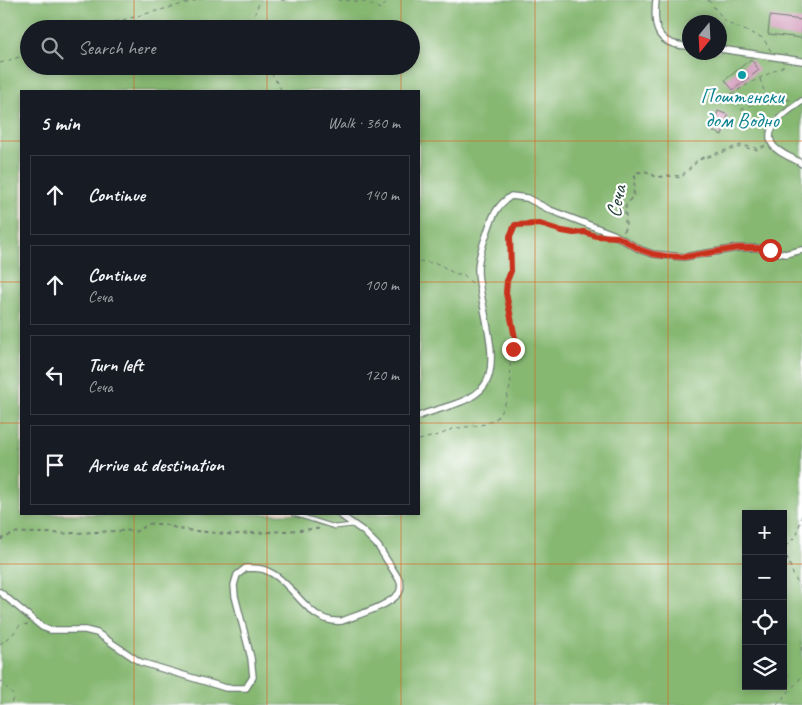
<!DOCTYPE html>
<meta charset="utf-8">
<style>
body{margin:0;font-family:Caveat,sans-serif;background:#242831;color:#f1f3f6}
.controls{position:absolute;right:15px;bottom:15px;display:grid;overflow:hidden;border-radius:0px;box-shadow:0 2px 8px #0003}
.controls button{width:45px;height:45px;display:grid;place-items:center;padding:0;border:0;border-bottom:1px solid #363941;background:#171b24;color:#f1f3f6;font:25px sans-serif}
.compass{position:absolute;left:682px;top:15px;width:45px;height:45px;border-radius:50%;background:#171b24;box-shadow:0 2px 8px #0003;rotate:198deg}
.stop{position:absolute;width:15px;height:15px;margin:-11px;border:4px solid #c8321e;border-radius:50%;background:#fff}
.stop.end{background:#c8321e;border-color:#fff;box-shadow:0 1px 5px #0008}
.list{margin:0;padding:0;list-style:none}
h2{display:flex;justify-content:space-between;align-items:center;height:65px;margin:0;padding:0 20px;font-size:21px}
h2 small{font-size:16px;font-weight:400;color:#9ea1a6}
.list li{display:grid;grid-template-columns:32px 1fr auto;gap:15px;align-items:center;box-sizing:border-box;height:80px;margin:0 10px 10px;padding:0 10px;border:1px solid #363941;border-radius:0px}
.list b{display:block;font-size:19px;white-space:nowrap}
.list p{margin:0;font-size:16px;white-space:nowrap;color:#9ea1a6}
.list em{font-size:16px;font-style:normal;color:#9ea1a6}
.icon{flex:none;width:28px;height:28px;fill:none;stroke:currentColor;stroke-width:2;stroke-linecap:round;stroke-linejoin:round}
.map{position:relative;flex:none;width:802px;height:705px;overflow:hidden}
.search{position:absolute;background:#171b24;box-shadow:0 2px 8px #0003;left:20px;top:20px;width:400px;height:55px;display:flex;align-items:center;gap:12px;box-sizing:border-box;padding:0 18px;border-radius:28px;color:#9ea1a6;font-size:19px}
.panel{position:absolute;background:#171b24;box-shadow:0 2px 8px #0003;left:20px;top:90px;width:400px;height:425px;border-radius:0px}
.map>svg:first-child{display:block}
.forest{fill:#86b872;stroke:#527a53;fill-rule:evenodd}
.building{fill:#d096b7}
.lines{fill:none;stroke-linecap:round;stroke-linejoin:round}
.service-casing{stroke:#6b7a6f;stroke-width:5}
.minor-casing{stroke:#6b7a6f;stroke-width:8}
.path{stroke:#6b7a6f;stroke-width:1;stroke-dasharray:4 4;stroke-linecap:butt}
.service{stroke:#fff;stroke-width:3}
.minor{stroke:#fff;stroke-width:5.5}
.route{stroke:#c8321e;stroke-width:6}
.grid{fill:none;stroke:#e8590c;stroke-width:1;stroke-opacity:0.55}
.culture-dot{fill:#0f9aa8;stroke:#fff;stroke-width:2}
.labels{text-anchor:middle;stroke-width:4.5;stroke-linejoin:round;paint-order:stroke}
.culture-label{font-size:21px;fill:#0d838f;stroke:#fff}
.street-label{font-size:21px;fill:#1f3d34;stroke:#fff}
</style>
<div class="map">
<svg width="802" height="705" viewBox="0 0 802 705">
<rect width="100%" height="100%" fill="#fff"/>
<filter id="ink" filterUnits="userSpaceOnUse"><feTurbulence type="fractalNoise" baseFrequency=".02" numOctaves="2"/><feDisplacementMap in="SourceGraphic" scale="10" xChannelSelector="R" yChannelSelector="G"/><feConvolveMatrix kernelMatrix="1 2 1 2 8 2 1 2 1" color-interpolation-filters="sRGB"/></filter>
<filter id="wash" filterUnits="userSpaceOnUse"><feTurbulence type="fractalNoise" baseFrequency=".0096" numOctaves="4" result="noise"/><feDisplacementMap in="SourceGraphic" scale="20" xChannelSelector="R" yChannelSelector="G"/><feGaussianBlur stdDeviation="1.12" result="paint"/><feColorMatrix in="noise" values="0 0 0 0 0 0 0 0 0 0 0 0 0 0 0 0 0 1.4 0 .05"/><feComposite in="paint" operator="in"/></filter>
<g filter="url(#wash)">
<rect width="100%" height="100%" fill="#f9ebdc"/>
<path class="forest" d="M0,0H802V705H0ZM690,22H720V52H690ZM29,29H411V66H29ZM21,91H419V514H21ZM746,514H783V686H746Z"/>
<g id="blocks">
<g class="building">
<path d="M770,16L802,20V38L768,34Z"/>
<path d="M751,59L759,70L733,90L725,80Z"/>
<path d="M718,111L728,115L722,135L712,131Z"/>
</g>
</g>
</g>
<g filter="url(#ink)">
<use href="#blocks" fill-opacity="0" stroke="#6b7a6f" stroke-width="1"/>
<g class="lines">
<g class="service-casing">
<path id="service" d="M294,514L335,527L353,525"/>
</g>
<g class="minor-casing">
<g id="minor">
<path d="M656,0C653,29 657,46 690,46"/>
<path d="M720,49L802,61"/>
<path d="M802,101C791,109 762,126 772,144C777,153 794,158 802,164"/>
<path d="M419,416C439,407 469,405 484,386C503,361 478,300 478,270C478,257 483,244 487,233C492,217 497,205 511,196L527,198L550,210L613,234L641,250L653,254L684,257L738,248H758L785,254L802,250"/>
<path d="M0,592L42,627L50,630H85L97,633L140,662L226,688H246L253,677L251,658L235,596L234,585L237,575L246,568C252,568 259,568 265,570C295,581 307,625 342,621C357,615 389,606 399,593C401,589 401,585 400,581L378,546L363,531L339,514"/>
</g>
</g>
<g class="path">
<path d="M281,0H288"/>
<path d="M338,0L365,2L380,9L390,0"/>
<path d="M708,0L727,23L763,38L771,51"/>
<path d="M84,29L89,26L115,22L198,0"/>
<path d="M257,29L252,23L256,10L261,0"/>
<path d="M0,63L29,54"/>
<path d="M267,66L282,91"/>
<path d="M760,79L766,96"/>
<path d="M708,101L732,94L748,84L784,66"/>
<path d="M741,110L766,98L792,100"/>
<path d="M623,231L625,227V206L633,195L635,172L647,171L657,177L668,175L681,176L698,159L741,145L757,148L766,145"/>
<path d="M623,232L626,228V206L634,195L636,173L646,172L657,178L668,176L681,178L699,160L741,147L757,150L767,146"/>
<path d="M419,261L439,264L455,274H463L472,283"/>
<path d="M419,440L442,434L452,429L486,424L497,418L504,407L511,384L510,361L516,338L507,293V281L511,271V236L516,225L540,224L562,232L574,234L585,233L600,236"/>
<path d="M802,515L797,535L784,548L794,577L802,589"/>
<path d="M0,539L16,532L65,533L128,530L136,531L150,523L165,524L181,529L232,534L321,528"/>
<path d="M0,540L16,533L65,534L128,531L136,532L150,524L165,525L181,530L232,535L322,529"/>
<path d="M0,644L11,636L21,624L29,625"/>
<path d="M802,647L801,648L802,651"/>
<path d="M0,680L14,696L10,705"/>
<path d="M777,705L800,679L802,672"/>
</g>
<use href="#service" class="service"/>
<use href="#minor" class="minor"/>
</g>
</g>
<g class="lines" filter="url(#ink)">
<path class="route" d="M513,349L515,338L506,293L507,281L511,271L510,236L515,225L540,224L562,231L574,233L584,232L596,236L618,237L641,250L653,254L666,256L684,257L738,248H758L770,250"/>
</g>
<path class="grid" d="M134,0V29M267,0V29M401,0V29M535,0V705M668,0V705M134,66V91M267,66V91M401,66V91M0,141H21M419,141H802M0,282H21M419,282H802M0,423H21M419,423H802M134,514V705M267,514V705M401,514V705M0,564H746M783,564H802"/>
<circle class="culture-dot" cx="742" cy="75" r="5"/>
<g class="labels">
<g class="culture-label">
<text x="742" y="103">Поштенски<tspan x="742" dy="24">дом Водно</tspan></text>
</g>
<g class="street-label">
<text transform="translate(616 201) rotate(-78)" y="7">Сеча</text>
</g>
</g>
</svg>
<div class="controls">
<button>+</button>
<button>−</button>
<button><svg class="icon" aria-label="locate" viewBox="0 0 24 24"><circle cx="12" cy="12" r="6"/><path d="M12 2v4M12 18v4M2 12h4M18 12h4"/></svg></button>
<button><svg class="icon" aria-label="layers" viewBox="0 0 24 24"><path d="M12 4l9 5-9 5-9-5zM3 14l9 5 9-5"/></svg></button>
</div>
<svg class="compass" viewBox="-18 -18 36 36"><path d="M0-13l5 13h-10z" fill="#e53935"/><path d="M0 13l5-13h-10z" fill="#9ea1a6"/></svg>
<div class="stop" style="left:770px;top:250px"></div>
<div class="stop end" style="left:513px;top:349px"></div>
<div class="search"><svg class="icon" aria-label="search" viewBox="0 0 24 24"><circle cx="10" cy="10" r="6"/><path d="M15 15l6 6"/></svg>Search here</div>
<section class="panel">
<h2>5 min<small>Walk · 360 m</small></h2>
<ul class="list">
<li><svg class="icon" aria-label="ahead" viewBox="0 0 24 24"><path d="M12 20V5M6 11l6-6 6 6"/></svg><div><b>Continue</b></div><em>140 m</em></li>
<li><svg class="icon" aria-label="ahead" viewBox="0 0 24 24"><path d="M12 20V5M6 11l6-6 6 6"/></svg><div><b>Continue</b><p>Сеча</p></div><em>100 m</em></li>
<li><svg class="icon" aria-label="left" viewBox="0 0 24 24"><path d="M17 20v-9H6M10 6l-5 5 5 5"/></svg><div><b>Turn left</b><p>Сеча</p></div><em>120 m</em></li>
<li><svg class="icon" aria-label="arrive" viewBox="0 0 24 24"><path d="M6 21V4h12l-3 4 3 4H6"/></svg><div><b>Arrive at destination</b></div></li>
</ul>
</section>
</div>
